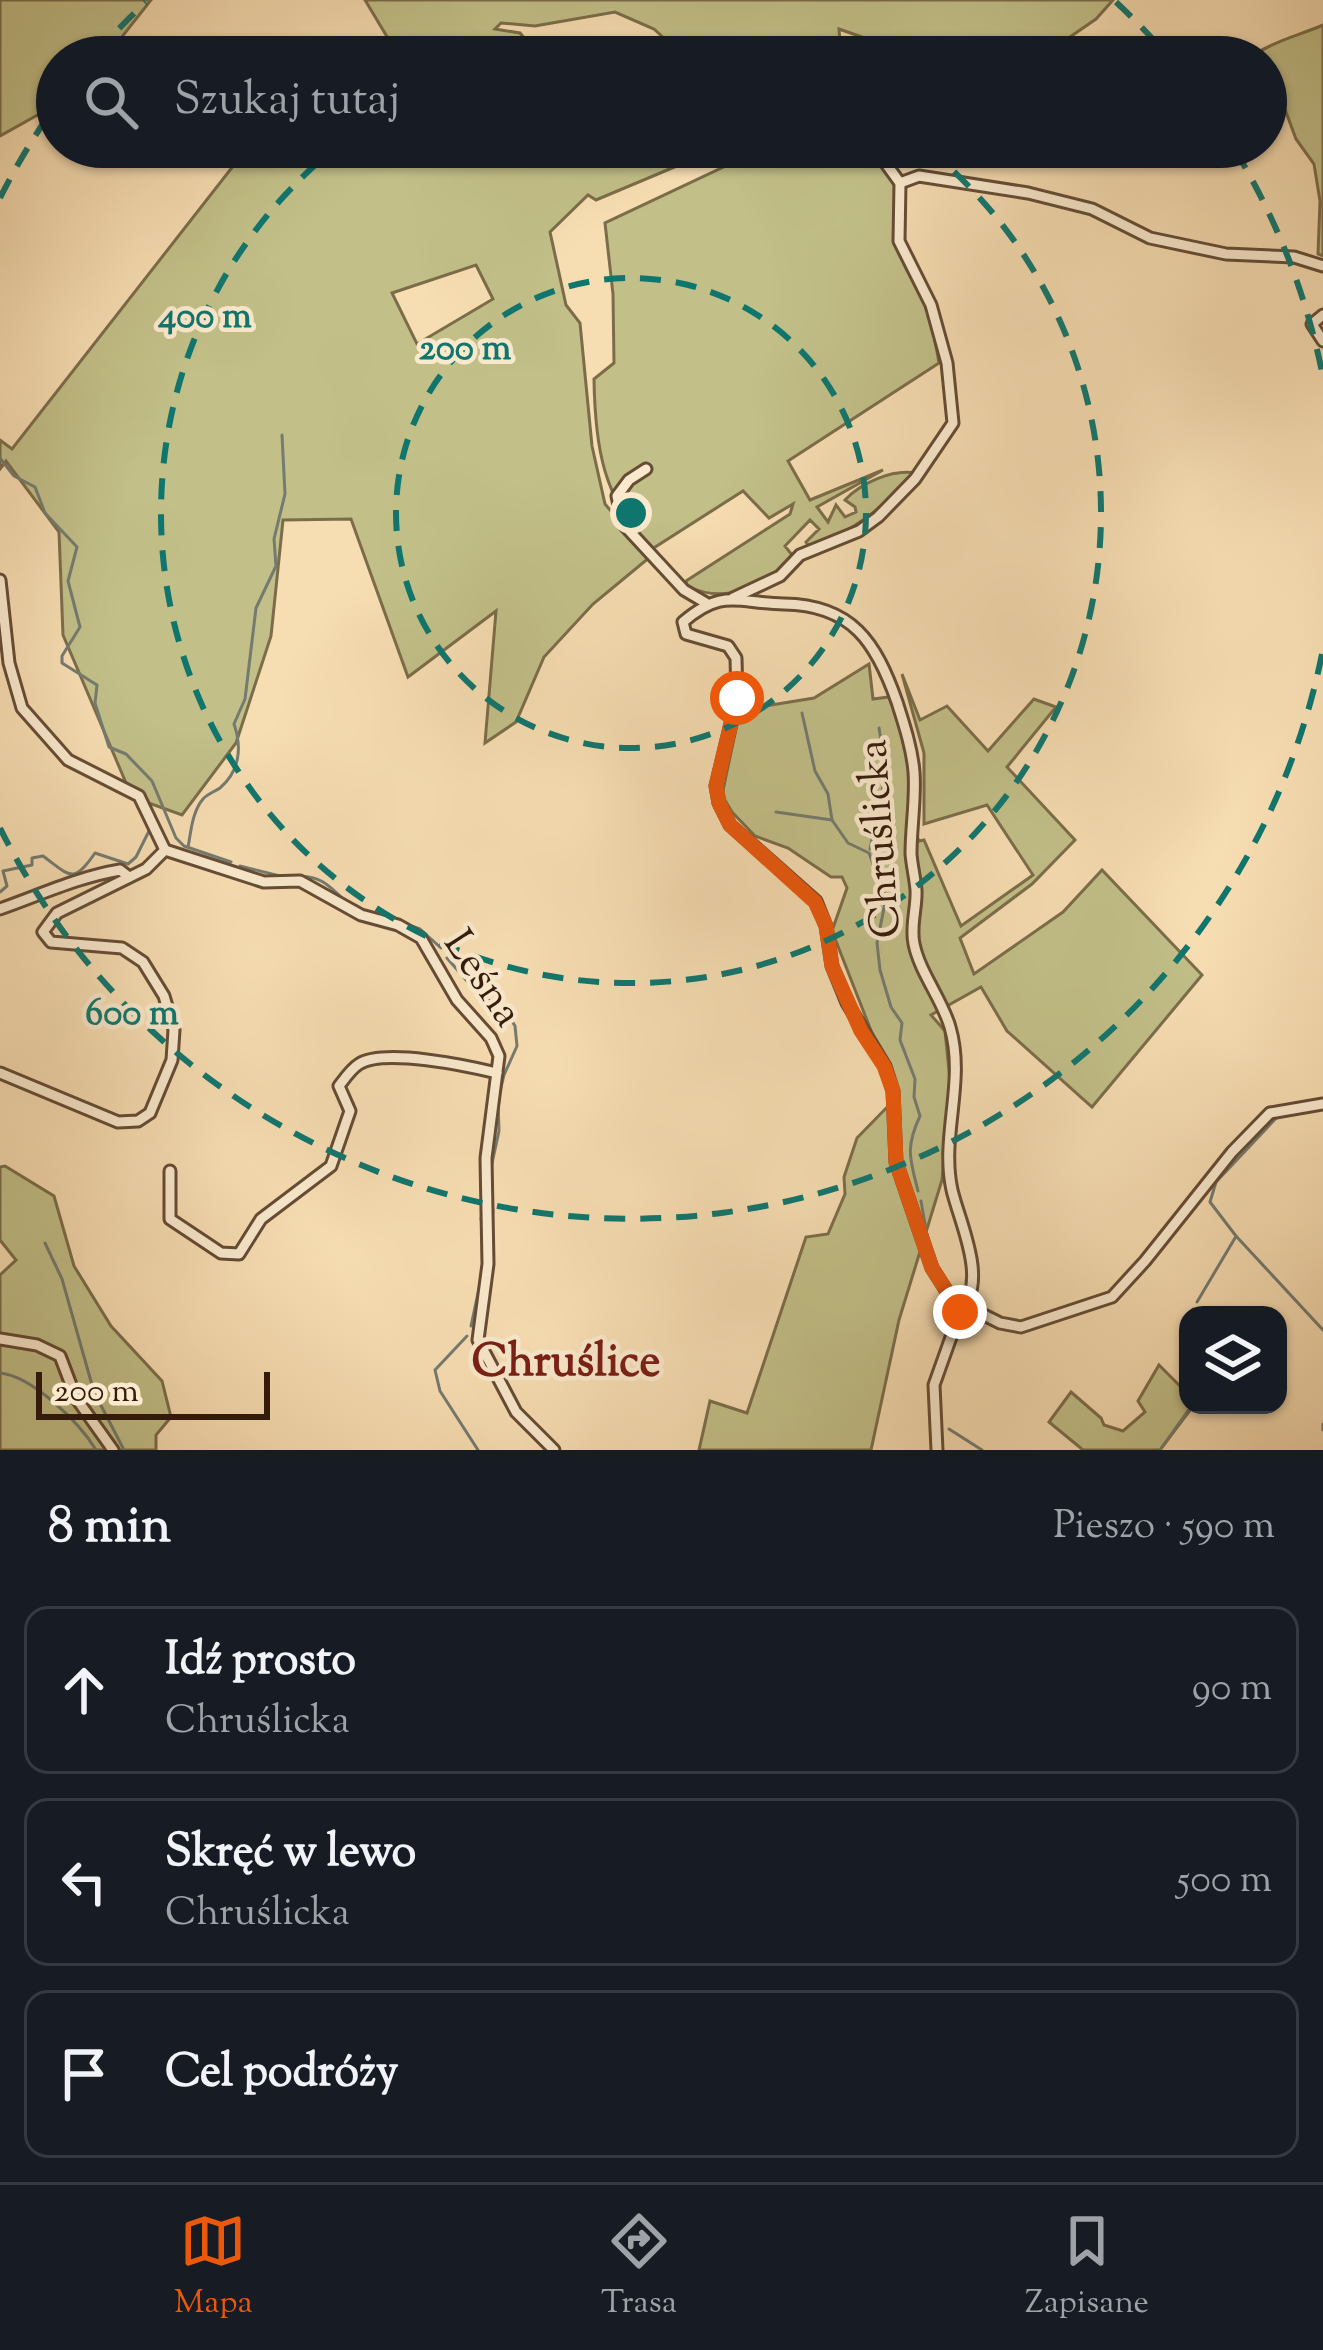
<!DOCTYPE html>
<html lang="pl">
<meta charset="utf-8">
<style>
body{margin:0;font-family:"Sorts Mill Goudy",serif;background:#242831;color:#f1f3f6}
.controls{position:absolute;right:36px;bottom:36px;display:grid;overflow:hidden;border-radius:24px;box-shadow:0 3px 9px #0004}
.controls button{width:108px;height:108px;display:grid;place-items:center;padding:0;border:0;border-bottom:3px solid #363941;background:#171b24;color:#f1f3f6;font:60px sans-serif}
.scale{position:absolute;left:36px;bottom:30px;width:234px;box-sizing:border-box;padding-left:12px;border:6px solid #341b0b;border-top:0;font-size:33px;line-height:42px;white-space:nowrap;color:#341b0b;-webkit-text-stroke:9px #fae9cd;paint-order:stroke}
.stop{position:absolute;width:36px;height:36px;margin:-27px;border:9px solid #ea580c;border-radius:50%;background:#fff}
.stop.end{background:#ea580c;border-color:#fff;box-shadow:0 3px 12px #0008}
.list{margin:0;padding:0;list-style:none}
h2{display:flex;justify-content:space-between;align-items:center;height:156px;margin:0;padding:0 48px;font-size:51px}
h2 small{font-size:39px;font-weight:400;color:#9ea1a6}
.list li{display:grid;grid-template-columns:78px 1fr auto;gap:36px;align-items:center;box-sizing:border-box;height:168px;margin:0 24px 24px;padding:0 24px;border:3px solid #363941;border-radius:24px}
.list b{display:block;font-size:45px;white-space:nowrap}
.list p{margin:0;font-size:39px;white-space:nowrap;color:#9ea1a6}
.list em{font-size:39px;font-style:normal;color:#9ea1a6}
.icon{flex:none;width:66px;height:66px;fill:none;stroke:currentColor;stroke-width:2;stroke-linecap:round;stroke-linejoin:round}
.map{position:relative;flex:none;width:1323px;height:1450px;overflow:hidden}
.search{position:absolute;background:#171b24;box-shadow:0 3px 9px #0004;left:36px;right:36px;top:36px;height:132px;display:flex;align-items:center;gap:30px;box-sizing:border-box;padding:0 42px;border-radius:66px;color:#9ea1a6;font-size:45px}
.sheet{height:732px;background:#171b24}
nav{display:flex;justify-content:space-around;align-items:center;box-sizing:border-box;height:168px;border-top:3px solid #363941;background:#171b24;font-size:33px;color:#9ea1a6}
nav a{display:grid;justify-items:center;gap:6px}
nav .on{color:#ea580c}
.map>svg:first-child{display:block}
.green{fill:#c2bf88;stroke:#7b6d4a;stroke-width:3;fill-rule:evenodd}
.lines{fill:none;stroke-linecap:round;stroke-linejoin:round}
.stream{stroke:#747b70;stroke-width:3}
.minor-casing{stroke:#654c35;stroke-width:15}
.minor{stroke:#fae9cd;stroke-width:9}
.route{stroke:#ea580c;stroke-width:15}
.ring{fill:none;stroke:#0f766e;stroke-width:6;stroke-dasharray:21 15}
.labels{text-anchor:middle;stroke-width:9;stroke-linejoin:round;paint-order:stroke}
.street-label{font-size:42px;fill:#341b0b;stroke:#fae9cd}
.neighbourhood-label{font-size:45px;font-weight:bold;fill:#7a1f14;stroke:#fae9cd}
.centre{fill:#0f766e;stroke:#fae9cd;stroke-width:6}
.ring-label{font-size:36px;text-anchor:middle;font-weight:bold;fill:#0f766e;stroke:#fae9cd;stroke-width:9;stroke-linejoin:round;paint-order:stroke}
</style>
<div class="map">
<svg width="1323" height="1450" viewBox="0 0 1323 1450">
<rect width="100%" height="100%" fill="#f7ddb2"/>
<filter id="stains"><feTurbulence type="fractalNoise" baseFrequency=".00167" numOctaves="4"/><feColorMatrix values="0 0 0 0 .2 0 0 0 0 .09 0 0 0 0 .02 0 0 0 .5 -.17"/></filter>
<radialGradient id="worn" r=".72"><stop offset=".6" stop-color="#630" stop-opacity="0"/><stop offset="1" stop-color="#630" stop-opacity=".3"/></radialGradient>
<g class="green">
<path d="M0,0H151L106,57H57V104L0,136Z"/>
<path d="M365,0H1113L1096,19L1048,52L1022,57H919L839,29L841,57H680L682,55L654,29L615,12L535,26L501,23L495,29L520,33L540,57H377L389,40Z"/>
<path d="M1323,25V256L1318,254L1320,201L1314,164L1296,139L1283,104L1266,98V57H1257V53C1277,40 1300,35 1323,25Z"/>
<path d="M248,147H722L596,200L588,195L550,232L566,305L580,323L592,446L605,504L650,557L593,604L544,657L516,722L485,743L496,611L408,677L351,519L283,520L271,636L236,743L182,815L132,797L63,635L59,532L6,461L0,469V440L12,449ZM476,265L493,299L417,344L392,293Z"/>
<path d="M766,147H771L778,160L804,147H866L880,160L897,190L894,237L907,270L928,300L939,363L788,461L810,500L883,470L817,507L828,522L836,505L845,517L856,512L855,507L845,500C861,483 892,469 915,473C882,508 855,531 810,547L806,542L819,529L810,520L785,546L792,555C770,589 723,604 687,586L686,581L790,514L793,504L769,518L743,491L652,549C603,500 595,447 594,379L614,363L613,294L605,223Z"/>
<path d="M869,664L873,699L889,697C900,724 908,753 910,783C913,807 908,819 919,841L924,840L961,926L1033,875L987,805L924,824V753L902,674L920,720L947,706L988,751L1034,699L1056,707L1007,767L1075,840L1032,884L960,938L974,974L1063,912L1102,870L1202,975L1092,1107L1007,1031L981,987L931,1015L945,1031L951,1090L942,1180L899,1320L871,1450H699L710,1401L747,1413L806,1237L828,1234L845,1194L844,1177L857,1138L897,1097L832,931L847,888L842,877H831L788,848L755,836L732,812L722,795L740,710L814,698Z"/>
<path d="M5,1166L54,1196L74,1266L111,1326L162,1381L171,1417L156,1435V1450H0V1275L16,1260L0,1240V1167Z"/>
<path d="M1159,1365L1188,1394V1405H1194L1160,1450H1083L1049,1422L1071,1392L1101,1418L1104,1425L1123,1431L1145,1412L1138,1401Z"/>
</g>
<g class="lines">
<g class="stream">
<path d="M0,458L14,476L35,487L45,513L77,547L68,581L80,627L62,656V663L97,685L95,703L109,747L126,754L152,781L176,838L184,846L231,862"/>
<path d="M802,713L815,771L828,794L832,820L848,843L869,853L886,898L877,943L880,970L891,1007L902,1023L900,1040L915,1079L914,1097L920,1116C905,1148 910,1159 918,1191"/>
<path d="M776,812L832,820"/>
<path d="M188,847C191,832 192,812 203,799C207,794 214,792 220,788C240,771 242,747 234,724L245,699L256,608L276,566L274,539L285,494L282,435"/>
<path d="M870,849L886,772L879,728"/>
<path d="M240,866L284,877"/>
<path d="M294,877C319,874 329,885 346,902"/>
<path d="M0,892L7,886L3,871L32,865V858L43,856C70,876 73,885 95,853L128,864L136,857L150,829"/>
<path d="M388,918L420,929L441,948"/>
<path d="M447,958L473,988L509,1016L515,1026L517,1046L504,1075L498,1100L499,1131L491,1168"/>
<path d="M1280,1114L1216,1182L1210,1202L1236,1236L1323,1330"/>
<path d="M491,1189L493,1212"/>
<path d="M921,1201L929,1247"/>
<path d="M481,1218L483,1234"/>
<path d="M45,1243L62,1279L94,1392L124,1450"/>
<path d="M1197,1302L1235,1238"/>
<path d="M1193,1315V1309"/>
<path d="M471,1326L481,1279"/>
<path d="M959,1327L966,1313"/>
<path d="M467,1336L435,1370L440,1391L478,1450"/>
<path d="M0,1373C32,1376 80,1423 96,1450"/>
<path d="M940,1411L941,1422"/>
<path d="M1323,1424V1430"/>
<path d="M949,1429L982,1450"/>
<path d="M1160,1450L1192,1405"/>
</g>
<g class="minor-casing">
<g id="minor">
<path d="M900,183L919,176L1028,193L1092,209L1150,238L1226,254L1294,257L1323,266"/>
<path d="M1323,315L1312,324L1323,341"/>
<path d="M646,469L629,480L617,496L623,524L684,590L706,603"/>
<path d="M0,580L9,663L22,708L68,760L139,796L165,850"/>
<path d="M733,598L780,576L800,555L859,531L878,517L915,479L953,423L947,363L931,305L899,241L900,183L874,147"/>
<path d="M0,909C40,895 78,877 120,870L129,877"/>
<path d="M0,1073L118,1122L138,1121L150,1113L172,1060L174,1030L164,996L143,962L122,948L51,942L43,932L57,913L146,869L165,850L264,882L300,881L361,915L398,925L421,938L457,1000L491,1038L499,1056L486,1158L488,1264L478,1340L516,1412L554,1450"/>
<path d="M170,1171V1219L221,1253L239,1254L261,1219L331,1166L350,1111L339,1086C345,1078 351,1069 359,1064C384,1048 468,1066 497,1073"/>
<path d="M966,1306L1000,1323L1021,1327L1112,1297L1145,1261L1232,1152L1270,1113L1323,1104"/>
<path d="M0,1339L37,1345L60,1356L76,1398L113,1450"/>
<path d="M937,1450L934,1385L960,1312C989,1281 960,1224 952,1190C940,1136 966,1082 950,1027C942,999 920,973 914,944C910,926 917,908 916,890C915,878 912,866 911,854C911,826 916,799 914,772C912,748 904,724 897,702C876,642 852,605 784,604C736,603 723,588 683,622L686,634L728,646L736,658L737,699L716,786L719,803L730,825L816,901L826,926L832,966L847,1003L885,1066L893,1091L896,1162L932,1268L960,1312"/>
</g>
</g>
<use href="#minor" class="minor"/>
</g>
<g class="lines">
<path class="route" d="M737,698L716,786L719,803L730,825L815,902L826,926L832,966L861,1031L884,1066L893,1091L896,1162L932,1268L960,1312"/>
</g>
<g class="ring">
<circle cx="631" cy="513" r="235"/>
<path d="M517 57A470 470 0 0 1 745 57M927 148A470 470 0 1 1 335 148"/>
<path d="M1322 654A705 705 0 0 1 0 828M0 198A705 705 0 0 1 53 109M95 55A705 705 0 0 1 146 2M1116 2A705 705 0 0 1 1167 55M1235 150A705 705 0 0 1 1322 372"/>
</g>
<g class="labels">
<g class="street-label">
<text transform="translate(877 839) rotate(-94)" y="15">Chruślicka</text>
<text transform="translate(485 977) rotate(56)" y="15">Leśna</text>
</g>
<g class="neighbourhood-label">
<text x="566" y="1375">Chruślice</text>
</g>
</g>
<circle cx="631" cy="513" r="18" class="centre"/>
<g class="ring-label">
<text x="205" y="327">400 m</text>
<text x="465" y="359">200 m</text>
<text x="132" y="1024">600 m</text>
</g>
<rect width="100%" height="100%" filter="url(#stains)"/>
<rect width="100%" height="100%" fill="url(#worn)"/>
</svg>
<div class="controls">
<button><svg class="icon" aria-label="layers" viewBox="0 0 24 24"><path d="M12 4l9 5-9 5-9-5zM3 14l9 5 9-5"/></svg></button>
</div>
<div class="scale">200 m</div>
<div class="stop" style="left:737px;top:698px"></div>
<div class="stop end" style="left:960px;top:1312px"></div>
<div class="search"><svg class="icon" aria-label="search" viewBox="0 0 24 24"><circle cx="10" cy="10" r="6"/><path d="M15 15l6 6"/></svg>Szukaj tutaj</div>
</div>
<section class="sheet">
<h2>8 min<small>Pieszo · 590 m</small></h2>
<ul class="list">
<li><svg class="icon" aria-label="ahead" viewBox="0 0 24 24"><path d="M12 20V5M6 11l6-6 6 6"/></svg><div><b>Idź prosto</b><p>Chruślicka</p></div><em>90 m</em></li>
<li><svg class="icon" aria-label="left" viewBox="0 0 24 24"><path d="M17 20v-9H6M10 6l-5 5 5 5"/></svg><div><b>Skręć w lewo</b><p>Chruślicka</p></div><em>500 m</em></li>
<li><svg class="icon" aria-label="arrive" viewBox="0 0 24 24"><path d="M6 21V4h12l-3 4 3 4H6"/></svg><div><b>Cel podróży</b></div></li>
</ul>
</section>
<nav>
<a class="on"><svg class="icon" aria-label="map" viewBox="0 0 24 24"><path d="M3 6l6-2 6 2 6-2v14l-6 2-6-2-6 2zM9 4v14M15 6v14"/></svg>Mapa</a>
<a><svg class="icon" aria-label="directions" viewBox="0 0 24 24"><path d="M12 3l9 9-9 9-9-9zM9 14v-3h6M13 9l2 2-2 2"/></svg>Trasa</a>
<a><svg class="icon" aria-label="saved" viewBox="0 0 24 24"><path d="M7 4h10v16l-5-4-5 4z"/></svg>Zapisane</a>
</nav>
